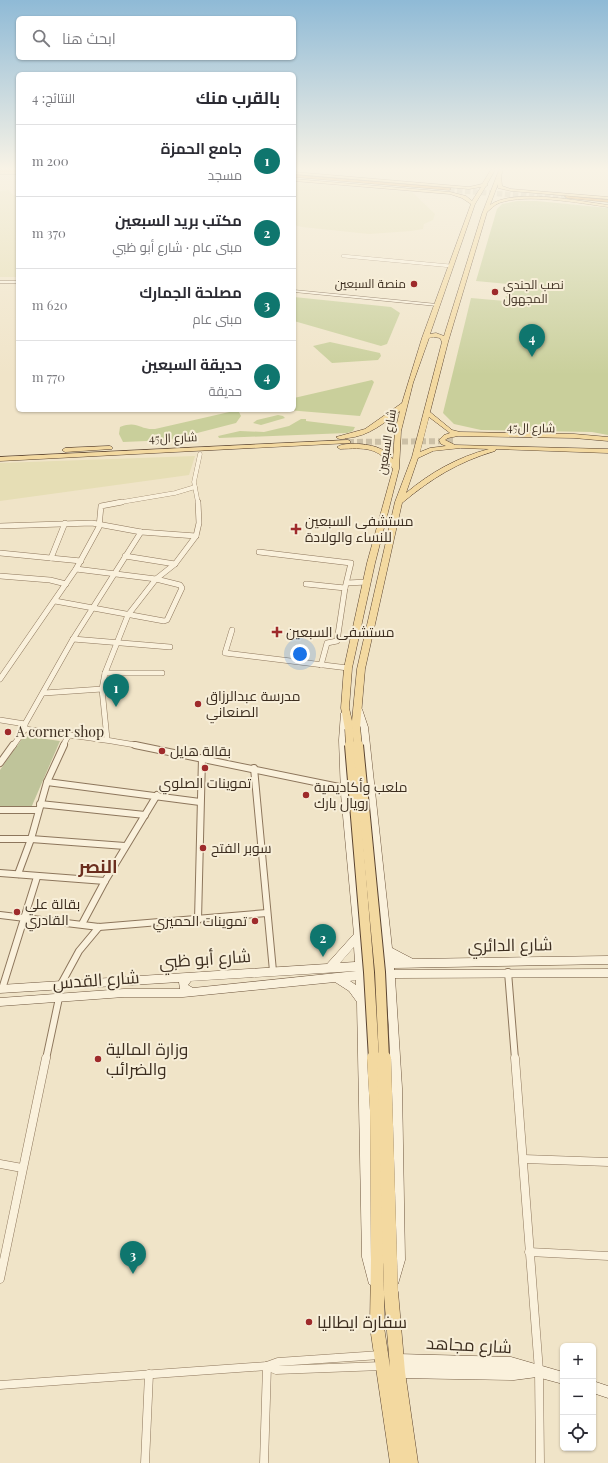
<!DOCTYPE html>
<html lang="ar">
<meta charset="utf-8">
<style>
body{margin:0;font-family:"Playfair Display",Cairo,serif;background:#f7f7f7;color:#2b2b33;direction:rtl}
.controls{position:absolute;right:12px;bottom:12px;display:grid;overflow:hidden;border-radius:6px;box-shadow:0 1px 3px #0004}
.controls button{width:36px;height:36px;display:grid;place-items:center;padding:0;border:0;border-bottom:1px solid #e1e1e2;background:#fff;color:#2b2b33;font:20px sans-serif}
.you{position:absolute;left:300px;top:654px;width:14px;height:14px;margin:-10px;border:3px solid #fff;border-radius:50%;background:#1a73e8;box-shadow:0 0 0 6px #1a73e833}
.badge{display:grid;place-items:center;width:26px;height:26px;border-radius:50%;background:#0f766e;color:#fff;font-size:13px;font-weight:700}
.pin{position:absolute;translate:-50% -33px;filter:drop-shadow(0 1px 2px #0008)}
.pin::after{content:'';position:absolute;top:21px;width:14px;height:12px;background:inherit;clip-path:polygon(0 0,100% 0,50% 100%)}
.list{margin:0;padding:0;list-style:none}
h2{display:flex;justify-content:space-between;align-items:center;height:52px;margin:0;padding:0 16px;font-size:17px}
h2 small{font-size:13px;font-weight:400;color:#7c7c81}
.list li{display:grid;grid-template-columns:26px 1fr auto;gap:12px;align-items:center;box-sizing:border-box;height:72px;padding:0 16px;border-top:1px solid #e1e1e2}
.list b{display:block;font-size:15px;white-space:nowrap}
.list p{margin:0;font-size:13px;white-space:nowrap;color:#7c7c81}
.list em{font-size:13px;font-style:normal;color:#7c7c81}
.icon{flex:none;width:22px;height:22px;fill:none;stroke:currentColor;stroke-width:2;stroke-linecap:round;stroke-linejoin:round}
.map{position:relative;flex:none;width:608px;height:1463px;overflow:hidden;direction:ltr}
.search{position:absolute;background:#fff;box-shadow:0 1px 3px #0004;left:16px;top:16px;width:280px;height:44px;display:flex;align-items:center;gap:10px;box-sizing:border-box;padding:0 14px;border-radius:6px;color:#7c7c81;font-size:15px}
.panel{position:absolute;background:#fff;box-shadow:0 1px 3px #0004;left:16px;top:72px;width:280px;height:340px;border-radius:6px;direction:rtl}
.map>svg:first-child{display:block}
.farmland{fill:#e6deb5}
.green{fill:#c9cf9b}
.cemetery{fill:#bfc49a}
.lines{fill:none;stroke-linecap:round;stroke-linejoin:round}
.primary-tunnel{stroke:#ccc0a6;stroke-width:6;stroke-dasharray:6 3;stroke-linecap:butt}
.highway-tunnel{stroke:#ccc0a6;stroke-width:5.5;stroke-dasharray:5.5 2.5;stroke-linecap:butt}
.street-far4-casing{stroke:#8d765c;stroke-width:3.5}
.street-far3-casing{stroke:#8d765c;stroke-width:4.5}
.street-far2-casing{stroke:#8d765c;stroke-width:6}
.street-far1-casing{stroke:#8d765c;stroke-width:8}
.street-casing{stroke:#8d765c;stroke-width:9}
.secondary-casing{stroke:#6f573f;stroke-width:1}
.primary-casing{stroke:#5b4430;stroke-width:1}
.highway-casing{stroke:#5b4430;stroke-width:1}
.street-far4{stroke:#faf1dc;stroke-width:3}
.street-far3{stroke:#faf1dc;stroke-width:4}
.street-far2{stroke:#faf1dc;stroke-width:5}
.street-far1{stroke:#faf1dc;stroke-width:6}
.street{stroke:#faf1dc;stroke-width:8}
.secondary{fill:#faf1dc;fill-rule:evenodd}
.primary{fill:#f3d9a0;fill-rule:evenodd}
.highway{fill:#e0a458;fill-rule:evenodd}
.primary-bridge-far2-casing{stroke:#5b4430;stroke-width:9;stroke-linecap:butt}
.primary-bridge-far1-casing{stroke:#5b4430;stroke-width:12;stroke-linecap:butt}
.primary-bridge-casing{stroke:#5b4430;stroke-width:14;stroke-linecap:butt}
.primary-bridge-far2{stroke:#f3d9a0;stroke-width:8}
.primary-bridge-far1{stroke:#f3d9a0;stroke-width:10}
.primary-bridge{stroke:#f3d9a0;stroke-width:14}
.poi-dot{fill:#9e2a2b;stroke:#f7eed8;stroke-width:1.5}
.labels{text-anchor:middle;stroke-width:4;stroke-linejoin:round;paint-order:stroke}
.far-poi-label{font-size:12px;fill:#3d2e20;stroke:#f7eed8;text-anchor:end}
.far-street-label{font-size:12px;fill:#3d2e20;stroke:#f7eed8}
.poi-label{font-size:14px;fill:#3d2e20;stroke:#f7eed8;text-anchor:start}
.near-street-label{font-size:17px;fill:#3d2e20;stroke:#f7eed8}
.near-poi-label{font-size:17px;fill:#3d2e20;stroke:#f7eed8;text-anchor:start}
.district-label{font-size:18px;font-weight:bold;fill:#6b2e1e;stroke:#f7eed8}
</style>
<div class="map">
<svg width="608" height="1463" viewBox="0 0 608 1463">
<rect width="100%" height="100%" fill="#f0e4c8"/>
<g class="farmland">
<path d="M294,182L412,192L435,214L433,220L424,224L423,229L411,231L369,234L302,227L294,225Z"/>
<path d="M9,190L13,195H18V277H0V191Z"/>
<path d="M195,456L189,475L0,501V463Z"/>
</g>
<g class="green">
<path d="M517,201H537L608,208V435L592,432L481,430L454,424L443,413L471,298L505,301L508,284L476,281L497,209L502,204Z"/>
<path d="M294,297L391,307L400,313L387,344L381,346L294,321Z"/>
<path d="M330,342L380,353L381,356L378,360L332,363L313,346Z"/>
<path d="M372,380L374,382L360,416L287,410H294V398Z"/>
<path d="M238,410L241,416L236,423L170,440L123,442L119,434L120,427C138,420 139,430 155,429Z"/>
<path d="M278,415L283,416L285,418L261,425L253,423L257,420Z"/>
<path d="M301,419H306V421L355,427L353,431L347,433L219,438L218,436L240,431L264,432L289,426Z"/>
</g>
<path class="cemetery" d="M24,736L60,741L31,808H0V770Z"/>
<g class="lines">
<path class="primary-tunnel" d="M348,442L454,441"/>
<path class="highway-tunnel" d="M449,190L568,199"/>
<g class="street-far4-casing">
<path id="street-far4" d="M343,256L451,266"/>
</g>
<g class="street-far3-casing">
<g id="street-far3">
<path d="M116,503L175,493L195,487"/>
<path d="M198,503L194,482L200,454"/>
</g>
</g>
<g class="street-far2-casing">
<g id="street-far2">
<path d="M0,526L92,523L141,532L196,536"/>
<path d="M259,552L351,563L345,588L337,641L327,643L321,665"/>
<path d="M0,553L81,561"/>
<path d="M125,556L175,564"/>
<path d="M51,558L65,523"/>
<path d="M0,576L50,580L66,584"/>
<path d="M347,583L367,582"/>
<path d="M306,584L345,588"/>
<path d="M55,601L164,621L167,620L182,588L180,585L156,579L76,569"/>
<path d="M232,630L225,653L348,668"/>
<path d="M73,639L170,647"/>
<path d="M105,673H162"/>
<path d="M0,679L76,569L99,527L101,506L122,502"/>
<path d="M44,693L102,689"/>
<path d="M0,720L25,724"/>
<path d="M25,729C63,735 102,738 140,746"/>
<path d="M107,739L102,689L105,673L128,615L156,579L175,564L196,536L199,523L198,502"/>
<path d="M13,746L25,729V724L73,639L141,532"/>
<path d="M63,746L68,736"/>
</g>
</g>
<g class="street-far1-casing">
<g id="street-far1">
<path d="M135,745L344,788"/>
<path d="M0,763L13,745"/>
<path d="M254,768L273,971"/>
<path d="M47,782L200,802"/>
<path d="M40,804L145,815"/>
<path d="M0,810H38"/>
<path d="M0,839H31L125,846"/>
<path d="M0,873L105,881"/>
<path d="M18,874L31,839L47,782L64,745"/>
<path d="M0,915L99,927L267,913"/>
<path d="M198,920L202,758"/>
<path d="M82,924L105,881L157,795"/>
<path d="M508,972L515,1059"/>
<path d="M60,986L79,951L99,927"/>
<path d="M2,989L37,877"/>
<path d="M46,1059L59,998"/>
</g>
</g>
<g class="street-casing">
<g id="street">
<path d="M515,1058L539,1371L540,1463"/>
<path d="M524,1159L608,1162"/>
<path d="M0,1164L22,1168"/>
<path d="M529,1252L608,1256"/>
<path d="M0,1279L46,1058"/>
<path d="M267,1366L276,1370L382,1366"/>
<path d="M0,1385L267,1366L278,1362L380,1355"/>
<path d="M145,1463L149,1374"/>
<path d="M264,1463L267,1366"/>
</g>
</g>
<g class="secondary-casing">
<g id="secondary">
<rect x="0" y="281" width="18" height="2"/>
<path d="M294,290L437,304L439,305L437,306L294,292Z"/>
<path d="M358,706L362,709L368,727L392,948L413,959L608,956V964L394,968V970L608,969V977L395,978L402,1088L405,1260L398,1284L394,1286L390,1284L388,1280L393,1260L392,1146L389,1031L385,979L366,980L370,1092L374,1257L379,1280L377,1284L373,1286L369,1284L362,1257L357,1002L349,991L335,982L183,997H124L0,1006V998L124,989H180L179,982L0,993V985L327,964L354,934L341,794L339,740L341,713L345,710L349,713C344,796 360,879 365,962L384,961L360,727L354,709ZM354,947L355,962L340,963ZM384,969V970L365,971V970ZM356,971L193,988L188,985L191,981ZM356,980V985L350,981Z"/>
<path d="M397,1354L511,1357L563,1372V1384L537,1377L514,1380L398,1378L393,1377L392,1372L393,1367L397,1366L392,1365L391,1360L392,1355Z"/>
<path d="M593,1381L608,1386V1398L593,1393Z"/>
</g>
</g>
<g class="primary-casing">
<g id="primary">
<path d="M491,170H495L487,184L488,185L486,186L475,204L430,334L436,333L444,336L482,214L499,170H503L501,176L502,186L511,189L608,197V199L511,191L498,188V184L490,205C513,188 580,201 608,205V207C578,203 528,193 499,203C494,205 491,209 487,212L448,342L430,412L452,430L460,432L574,434L608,437V441L574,438L458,436L448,438L445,440L455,445L608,449V453L496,449L495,451C458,462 432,478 402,503L365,669L360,727L359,729H353L349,732L345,729L341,708L344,668L367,563L393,469C379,446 364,448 340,449L337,447C345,441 372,444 381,449C386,451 389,455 393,459L395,431L400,411C384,423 369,436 348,438C343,439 339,440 336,437L365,429L402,403L422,338L471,204L462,198L450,194L294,181V179L450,192L466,196L472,201L481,187L469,189L294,174V172L469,187L482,184ZM434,337L440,338L442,342L412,457L395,502L357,669L352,721L349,708L352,668L375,563L399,469L401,431L413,383L429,338ZM429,417L450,433L444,435L439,440L441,444L446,446L430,448L420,452ZM461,448L489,449C458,457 431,472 406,493L418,458L433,451Z"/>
<rect x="0" y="172" width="18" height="2"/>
<path d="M348,440L350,441V443L0,461V457Z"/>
<path d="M110,446L112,447V449L65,452L62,450L65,448Z"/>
<path d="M378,1252L383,1254L385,1259L384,1291L386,1287L391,1285L396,1287L398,1292L405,1372L418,1463H390L370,1327L371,1259L373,1254ZM384,1295L390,1367L384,1327Z"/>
</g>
</g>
<g class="highway-casing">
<g id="highway">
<rect x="0" y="170" width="18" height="2"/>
<path d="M294,175L449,188L451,189L449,190L294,177Z"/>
<path d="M565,196L608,200V202L567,198Z"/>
</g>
</g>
<use href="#street-far4" class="street-far4"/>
<use href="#street-far3" class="street-far3"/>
<use href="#street-far2" class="street-far2"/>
<use href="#street-far1" class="street-far1"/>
<use href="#street" class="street"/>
<use href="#secondary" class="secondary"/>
<use href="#primary" class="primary"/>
<use href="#highway" class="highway"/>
<g class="primary-bridge-far2-casing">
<g id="primary-bridge-far2">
<path d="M356,727L358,746"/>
<path d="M349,729L350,746"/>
</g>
</g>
<g class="primary-bridge-far1-casing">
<g id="primary-bridge-far1">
<path d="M350,745L369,972L374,1059"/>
<path d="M358,745L380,972L384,1059"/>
</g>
</g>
<g class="primary-bridge-casing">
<g id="primary-bridge">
<path d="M374,1058L377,1110L378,1259"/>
<path d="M384,1058L391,1292"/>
</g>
</g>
<use href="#primary-bridge-far2" class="primary-bridge-far2"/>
<use href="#primary-bridge-far1" class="primary-bridge-far1"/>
<use href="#primary-bridge" class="primary-bridge"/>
</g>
<linearGradient id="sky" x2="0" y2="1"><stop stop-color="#8fbad6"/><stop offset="0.45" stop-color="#f8f3e6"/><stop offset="1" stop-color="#f8f3e6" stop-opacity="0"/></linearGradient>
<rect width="608" height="375" fill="url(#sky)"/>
<g class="poi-dot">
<circle cx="414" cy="284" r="4"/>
<circle cx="495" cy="292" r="4"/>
<path d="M294 523h4v4h4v4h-4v4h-4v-4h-4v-4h4z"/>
<path d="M275 626h4v4h4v4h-4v4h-4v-4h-4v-4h4z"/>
<circle cx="198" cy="704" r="4"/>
<circle cx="8" cy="732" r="4"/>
<circle cx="162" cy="751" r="4"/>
<circle cx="205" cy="768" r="4"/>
<circle cx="306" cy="795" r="4"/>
<circle cx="203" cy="848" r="4"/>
<circle cx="17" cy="912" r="4"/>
<circle cx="255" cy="921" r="4"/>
<circle cx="98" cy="1059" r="4"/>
<circle cx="309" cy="1322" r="4"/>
</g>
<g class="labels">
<g class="far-poi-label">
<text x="406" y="288">منصة السبعين</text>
<text x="503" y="289" text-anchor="start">نصب الجندي<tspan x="503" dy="14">المجهول</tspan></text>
</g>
<g class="far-street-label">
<text transform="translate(531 428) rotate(1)" y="4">شارع ال45</text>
<text transform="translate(173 438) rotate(-2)" y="4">شارع ال45</text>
<text transform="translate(387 442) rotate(-81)" y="4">شارع السبعين</text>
</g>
<g class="poi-label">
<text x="305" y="526">مستشفى السبعين<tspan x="305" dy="16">للنساء والولادة</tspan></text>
<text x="286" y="637">مستشفى السبعين</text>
<text x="206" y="701">مدرسة عبدالرزاق<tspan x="206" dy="16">الصنعاني</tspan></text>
<text x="16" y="737">A corner shop</text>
<text x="170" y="756">بقالة هايل</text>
<text x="205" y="788" text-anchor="middle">تموينات الصلوي</text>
<text x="314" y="792">ملعب وأكاديمية<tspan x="314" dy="16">رويال بارك</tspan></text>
<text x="211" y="853">سوبر الفتح</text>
<text x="25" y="909">بقالة علي<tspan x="25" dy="16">القادري</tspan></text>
<text x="247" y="926" text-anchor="end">تموينات الحميري</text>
</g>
<g class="near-street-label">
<text transform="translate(510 945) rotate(-1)" y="6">شارع الدائري</text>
<text transform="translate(205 959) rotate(-4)" y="6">شارع أبو ظبي</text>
<text transform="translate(96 980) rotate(-4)" y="6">شارع القدس</text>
<text transform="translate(469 1345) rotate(3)" y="6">شارع مجاهد</text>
</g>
<g class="near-poi-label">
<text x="106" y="1055">وزارة المالية<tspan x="106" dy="20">والضرائب</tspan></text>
<text x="317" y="1328">سفارة ايطاليا</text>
</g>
<g class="district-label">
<text x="98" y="873">النصر</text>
</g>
</g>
</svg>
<div class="controls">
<button>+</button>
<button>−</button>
<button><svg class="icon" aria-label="locate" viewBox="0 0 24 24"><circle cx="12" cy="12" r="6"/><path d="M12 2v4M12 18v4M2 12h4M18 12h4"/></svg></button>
</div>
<div class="you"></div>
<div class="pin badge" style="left:116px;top:707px">1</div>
<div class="pin badge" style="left:323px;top:957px">2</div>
<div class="pin badge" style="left:133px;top:1274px">3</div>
<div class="pin badge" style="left:532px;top:357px">4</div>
<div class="search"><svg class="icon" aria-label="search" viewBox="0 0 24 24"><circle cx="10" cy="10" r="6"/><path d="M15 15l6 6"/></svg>ابحث هنا</div>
<section class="panel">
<h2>بالقرب منك<small>النتائج: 4</small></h2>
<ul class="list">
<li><span class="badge">1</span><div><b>جامع الحمزة</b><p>مسجد</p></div><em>200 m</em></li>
<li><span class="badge">2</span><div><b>مكتب بريد السبعين</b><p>مبنى عام · شارع أبو ظبي</p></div><em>370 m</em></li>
<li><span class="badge">3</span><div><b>مصلحة الجمارك</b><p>مبنى عام</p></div><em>620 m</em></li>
<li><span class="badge">4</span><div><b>حديقة السبعين</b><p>حديقة</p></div><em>770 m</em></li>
</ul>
</section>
</div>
